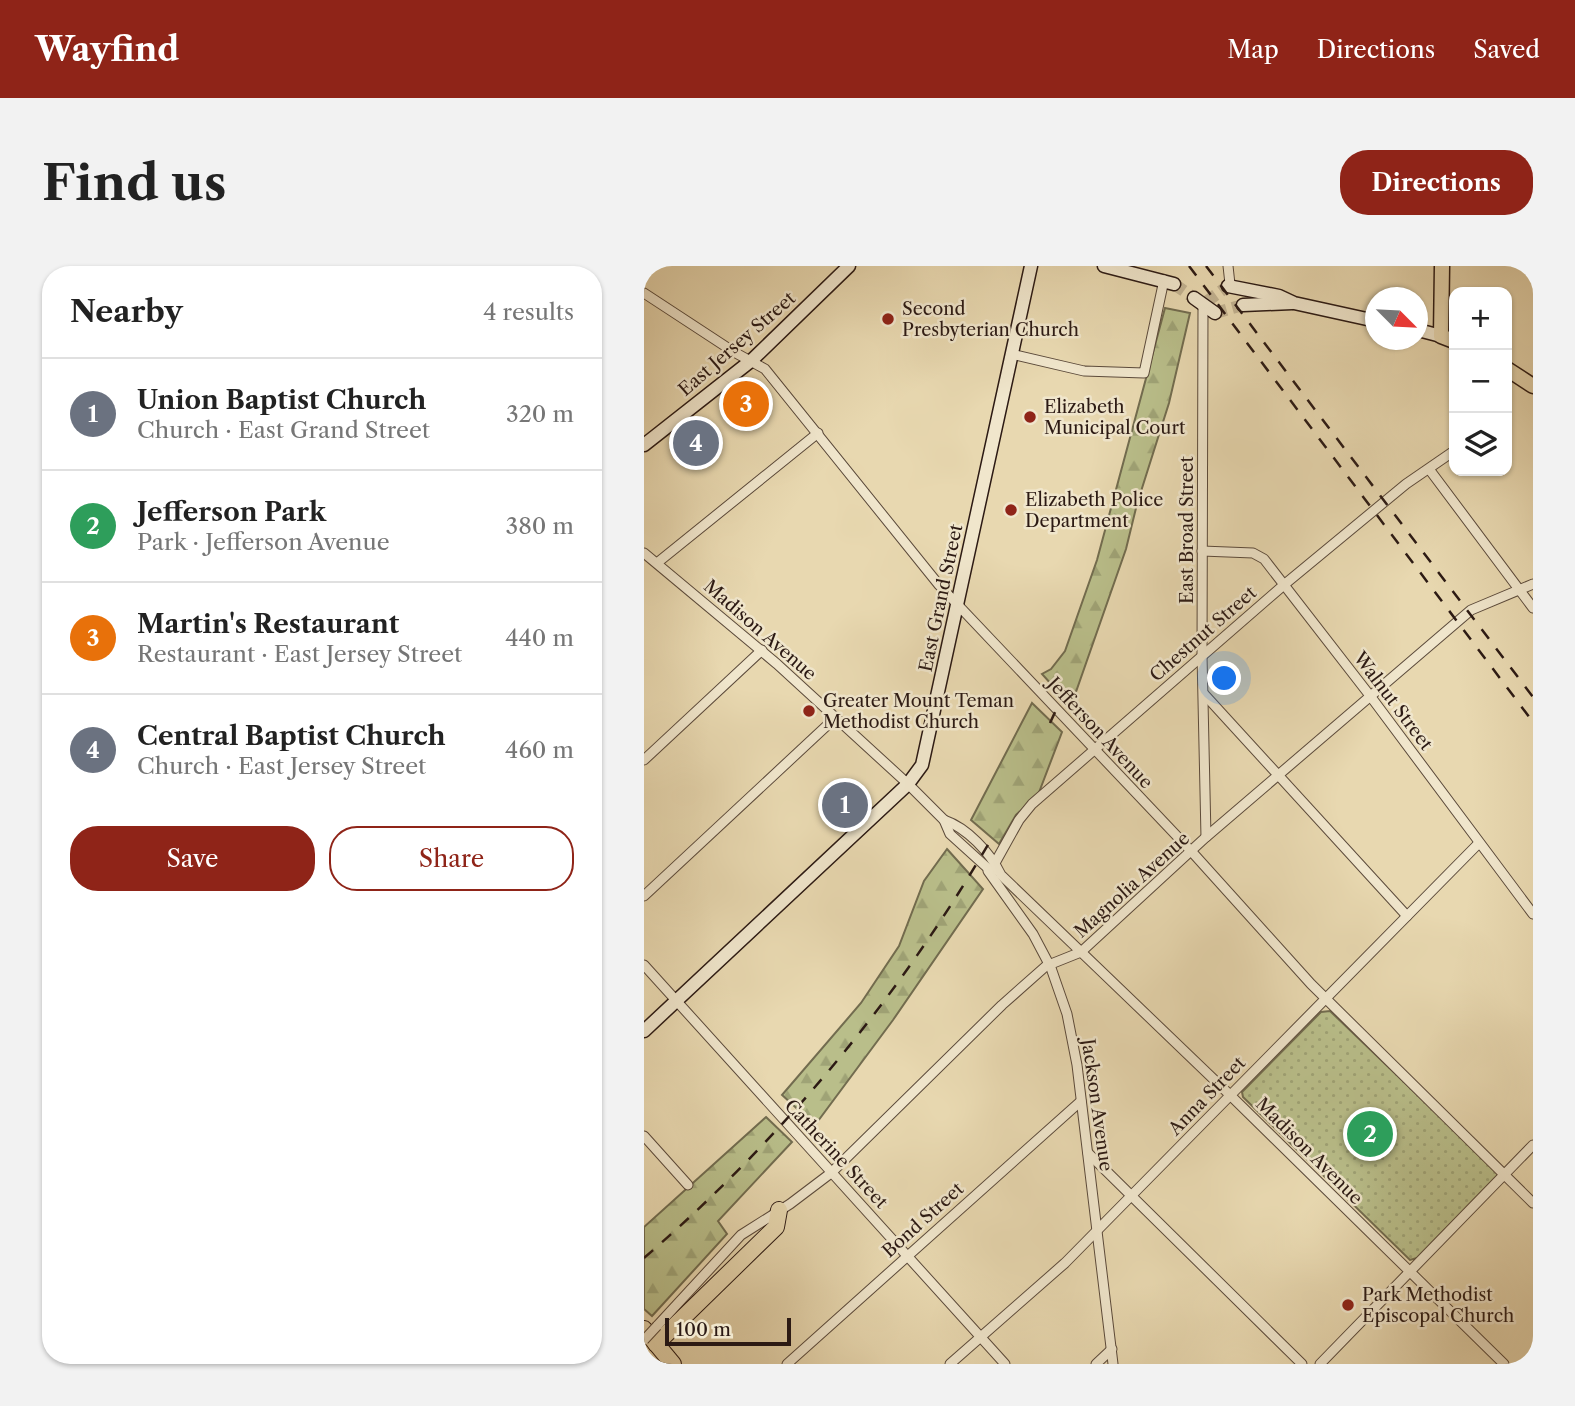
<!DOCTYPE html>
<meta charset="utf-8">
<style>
body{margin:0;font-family:"Libre Caslon Text",serif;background:#f2f2f2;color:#222}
.controls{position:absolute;right:21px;top:21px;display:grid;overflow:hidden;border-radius:14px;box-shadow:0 2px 5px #0004}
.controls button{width:63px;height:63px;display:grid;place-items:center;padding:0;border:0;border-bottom:2px solid #e0e0e0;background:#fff;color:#222;font:35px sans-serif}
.compass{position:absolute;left:721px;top:21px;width:63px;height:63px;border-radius:50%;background:#fff;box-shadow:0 2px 5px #0004;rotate:114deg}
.scale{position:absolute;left:21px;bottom:18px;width:126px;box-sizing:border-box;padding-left:7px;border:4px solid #2c1a14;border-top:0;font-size:19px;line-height:24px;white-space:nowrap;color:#2c1a14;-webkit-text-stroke:5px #f0e6cc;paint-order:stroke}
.you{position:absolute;left:581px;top:413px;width:24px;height:24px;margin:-18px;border:5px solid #fff;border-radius:50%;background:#1a73e8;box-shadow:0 0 0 10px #1a73e833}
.badge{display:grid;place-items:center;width:46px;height:46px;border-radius:50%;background:#8f2418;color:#fff;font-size:23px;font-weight:700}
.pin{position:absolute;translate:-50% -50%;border:4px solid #fff;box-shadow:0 2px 7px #0006}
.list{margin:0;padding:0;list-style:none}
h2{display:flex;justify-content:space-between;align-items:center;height:91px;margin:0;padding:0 28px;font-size:30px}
h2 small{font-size:23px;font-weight:400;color:#767676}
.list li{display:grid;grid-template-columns:46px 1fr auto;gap:21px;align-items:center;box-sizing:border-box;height:112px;padding:0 28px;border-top:2px solid #e0e0e0}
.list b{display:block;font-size:26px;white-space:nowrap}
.list p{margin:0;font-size:23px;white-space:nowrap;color:#767676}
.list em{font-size:23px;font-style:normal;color:#767676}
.actions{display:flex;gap:14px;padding:21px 28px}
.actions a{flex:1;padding:16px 0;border:2px solid #8f2418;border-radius:28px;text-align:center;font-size:24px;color:#8f2418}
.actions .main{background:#8f2418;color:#fff}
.icon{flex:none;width:38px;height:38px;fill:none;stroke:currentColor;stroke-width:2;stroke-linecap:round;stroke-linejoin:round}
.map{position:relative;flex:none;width:889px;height:1098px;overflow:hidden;border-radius:28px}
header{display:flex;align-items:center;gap:42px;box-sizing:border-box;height:98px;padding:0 35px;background:#8f2418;color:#fff}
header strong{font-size:33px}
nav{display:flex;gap:38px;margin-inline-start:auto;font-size:24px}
.intro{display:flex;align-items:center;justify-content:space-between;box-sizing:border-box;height:168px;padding:0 42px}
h1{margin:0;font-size:49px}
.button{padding:18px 32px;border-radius:28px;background:#8f2418;color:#fff;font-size:24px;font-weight:700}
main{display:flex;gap:42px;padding:0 42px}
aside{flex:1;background:#fff;border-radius:28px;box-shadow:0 2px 5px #0004}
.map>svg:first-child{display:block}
.grass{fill:url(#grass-dots);stroke:#726c4f;stroke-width:2}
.forest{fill:url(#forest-firs);stroke:#726c4f;stroke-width:2}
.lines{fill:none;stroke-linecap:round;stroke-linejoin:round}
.secondary-tunnel{stroke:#c2b291;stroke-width:12;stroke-dasharray:12 6;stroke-linecap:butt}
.street-casing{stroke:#5b4a3b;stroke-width:11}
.secondary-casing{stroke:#2c1a14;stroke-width:15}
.primary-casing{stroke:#2c1a14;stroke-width:17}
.highway-casing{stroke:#2c1a14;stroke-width:18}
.street{stroke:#f0e6cc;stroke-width:9}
.secondary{stroke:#f0e6cc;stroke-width:12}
.primary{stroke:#e8d8b0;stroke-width:14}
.highway{stroke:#e8d8b0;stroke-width:16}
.rail{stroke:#2c1a14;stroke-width:2.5;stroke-dasharray:12 12;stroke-linecap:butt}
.street-bridge-casing{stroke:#5b4a3b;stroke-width:11;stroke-linecap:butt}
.street-bridge{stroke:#f0e6cc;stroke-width:9}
.poi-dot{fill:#8f2418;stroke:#f0e6cc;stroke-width:2.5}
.labels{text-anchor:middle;stroke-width:5;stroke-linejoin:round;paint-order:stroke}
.poi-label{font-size:18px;fill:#2c1a14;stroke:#f0e6cc;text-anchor:start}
.street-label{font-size:18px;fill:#2c1a14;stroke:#f0e6cc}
</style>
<header>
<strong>Wayfind</strong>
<nav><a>Map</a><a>Directions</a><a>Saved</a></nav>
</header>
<div class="intro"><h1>Find us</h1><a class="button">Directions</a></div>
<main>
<aside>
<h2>Nearby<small>4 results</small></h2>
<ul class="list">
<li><span class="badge" style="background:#6b7280">1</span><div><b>Union Baptist Church</b><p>Church · East Grand Street</p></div><em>320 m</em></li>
<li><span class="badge" style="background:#2e9e5b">2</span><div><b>Jefferson Park</b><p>Park · Jefferson Avenue</p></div><em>380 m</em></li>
<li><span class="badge" style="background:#e8710a">3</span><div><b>Martin's Restaurant</b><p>Restaurant · East Jersey Street</p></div><em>440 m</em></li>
<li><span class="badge" style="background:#6b7280">4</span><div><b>Central Baptist Church</b><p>Church · East Jersey Street</p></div><em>460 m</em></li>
</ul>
<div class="actions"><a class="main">Save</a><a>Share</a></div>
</aside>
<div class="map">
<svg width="889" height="1098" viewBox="0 0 889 1098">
<defs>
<pattern id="grass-dots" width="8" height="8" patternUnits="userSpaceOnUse" patternTransform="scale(1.75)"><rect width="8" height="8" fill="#b9be8a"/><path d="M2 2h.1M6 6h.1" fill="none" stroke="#9fa376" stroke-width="1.8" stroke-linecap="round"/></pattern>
<pattern id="forest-firs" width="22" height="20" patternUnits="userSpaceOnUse" patternTransform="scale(1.75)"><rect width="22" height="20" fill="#b9be8a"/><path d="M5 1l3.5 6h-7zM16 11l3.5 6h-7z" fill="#9fa376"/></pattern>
</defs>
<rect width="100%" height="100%" fill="#e8d8b0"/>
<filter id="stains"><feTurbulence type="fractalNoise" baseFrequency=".00286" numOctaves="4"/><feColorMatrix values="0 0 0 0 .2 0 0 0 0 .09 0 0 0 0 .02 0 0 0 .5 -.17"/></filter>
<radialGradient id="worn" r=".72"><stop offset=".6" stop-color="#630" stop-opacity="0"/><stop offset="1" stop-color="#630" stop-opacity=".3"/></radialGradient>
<path class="grass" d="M686,745L853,905L854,910L773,992L766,994L599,831L598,826L677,746Z"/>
<g class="forest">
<path d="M521,42L546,47L525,137L493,238L482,283L427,440L398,408L407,403L421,385L453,294Z"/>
<path d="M388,437L418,466L394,529L372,549L355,578L327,554Z"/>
<path d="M303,583L339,623L249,754L171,859L138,829L217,737L255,680L280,615Z"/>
<path d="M122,851L148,876L74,955L83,968L8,1050L0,1043V961Z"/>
</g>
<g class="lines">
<g class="secondary-tunnel">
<path d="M530,18L550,32"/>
<path d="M562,36L584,20"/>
<path d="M571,47L599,39"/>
</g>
<g class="street-casing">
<g id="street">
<path d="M584,0L586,18"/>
<path d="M0,27L90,86L121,103L295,319L548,586L667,718L889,937"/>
<path d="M559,40L558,389L562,571"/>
<path d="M367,88L440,105L500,107L520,14"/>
<path d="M785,203L889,342"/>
<path d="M558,285L609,287L620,293L727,431L889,648"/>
<path d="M0,287L133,398L264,518L300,554L306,568L348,606"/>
<path d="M13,297L174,167"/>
<path d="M560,428L763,650"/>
<path d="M0,494L118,384"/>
<path d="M300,554C323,562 346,586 357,609L585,828L860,1098"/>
<path d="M351,597L375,554L388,538L641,318L762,218L810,185"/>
<path d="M344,605L389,668L407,702L423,748L433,799L469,1098"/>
<path d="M0,630L191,452"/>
<path d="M0,699L361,1098"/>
<path d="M0,870L44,919"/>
<path d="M444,887L658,1098"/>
<path d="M13,1060L97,969L146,938L187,907L358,739L402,700L437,686L562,571L827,344L889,318"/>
<path d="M143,1098L437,835"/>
<path d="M306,1098L421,997L835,577"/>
<path d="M452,1098L468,1083"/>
<path d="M676,1098L889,879"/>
</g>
</g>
<g class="secondary-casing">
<g id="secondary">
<path d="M460,0L530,18"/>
<path d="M584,20L635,30L650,37L732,55"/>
<path d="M550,32L571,47"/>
<path d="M599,39L648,37"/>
<path d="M774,64L797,70"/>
<path d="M0,179L108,94L205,0"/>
<path d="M0,765L264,518L278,499L387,0"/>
</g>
</g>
<g class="primary-casing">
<g id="primary">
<path d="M798,0L797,70L810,75"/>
<path d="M863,103L889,120"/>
</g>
</g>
<g class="highway-casing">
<g id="highway">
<path d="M0,1063L29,1098"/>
<path d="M12,1078L132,961L135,944"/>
</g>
</g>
<use href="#street" class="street"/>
<use href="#secondary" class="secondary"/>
<use href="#primary" class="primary"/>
<use href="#highway" class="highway"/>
<g class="rail">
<path d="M545,0L889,456"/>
<path d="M562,0L889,431"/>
<path d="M406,457L418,431"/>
<path d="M0,992C138,873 253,734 345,577"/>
</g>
<g class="street-bridge-casing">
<path id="street-bridge" d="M0,1074L13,1060"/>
</g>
<use href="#street-bridge" class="street-bridge"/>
</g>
<g class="poi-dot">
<circle cx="244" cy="53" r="7"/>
<circle cx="386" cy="151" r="7"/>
<circle cx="367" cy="244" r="7"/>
<circle cx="165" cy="445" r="7"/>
<circle cx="704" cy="1039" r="7"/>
</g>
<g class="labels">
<g class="poi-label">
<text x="258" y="49">Second<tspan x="258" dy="21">Presbyterian Church</tspan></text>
<text x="400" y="147">Elizabeth<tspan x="400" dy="21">Municipal Court</tspan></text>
<text x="381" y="240">Elizabeth Police<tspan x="381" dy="21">Department</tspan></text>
<text x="179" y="441">Greater Mount Teman<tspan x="179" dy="21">Methodist Church</tspan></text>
<text x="718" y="1035">Park Methodist<tspan x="718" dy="21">Episcopal Church</tspan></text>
</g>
<g class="street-label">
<text transform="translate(93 78) rotate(-41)" y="6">East Jersey Street</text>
<text transform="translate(543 264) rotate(-90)" y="6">East Broad Street</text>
<text transform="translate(297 332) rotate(-78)" y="6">East Grand Street</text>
<text transform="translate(116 364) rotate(41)" y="6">Madison Avenue</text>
<text transform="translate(559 368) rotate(-41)" y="6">Chestnut Street</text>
<text transform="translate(749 435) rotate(53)" y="6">Walnut Street</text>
<text transform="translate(456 467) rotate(47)" y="6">Jefferson Avenue</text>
<text transform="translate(488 619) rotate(-42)" y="6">Magnolia Avenue</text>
<text transform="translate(563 830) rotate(-46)" y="6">Anna Street</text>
<text transform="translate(453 839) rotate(82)" y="6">Jackson Avenue</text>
<text transform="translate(665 885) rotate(45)" y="6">Madison Avenue</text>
<text transform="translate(192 888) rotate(47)" y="6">Catherine Street</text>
<text transform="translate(279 954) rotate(-42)" y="6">Bond Street</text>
</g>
</g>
<rect width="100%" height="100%" filter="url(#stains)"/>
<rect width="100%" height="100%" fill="url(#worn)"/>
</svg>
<div class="controls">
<button>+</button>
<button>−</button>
<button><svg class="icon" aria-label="layers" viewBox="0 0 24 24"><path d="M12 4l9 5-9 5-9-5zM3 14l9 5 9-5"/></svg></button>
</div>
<svg class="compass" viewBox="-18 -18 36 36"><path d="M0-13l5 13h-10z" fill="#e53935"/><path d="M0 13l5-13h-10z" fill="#767676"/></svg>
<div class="scale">100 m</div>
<div class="you"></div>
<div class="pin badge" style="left:201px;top:539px;background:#6b7280">1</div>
<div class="pin badge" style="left:726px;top:868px;background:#2e9e5b">2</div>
<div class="pin badge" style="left:102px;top:138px;background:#e8710a">3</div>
<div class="pin badge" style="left:52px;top:177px;background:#6b7280">4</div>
</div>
</main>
